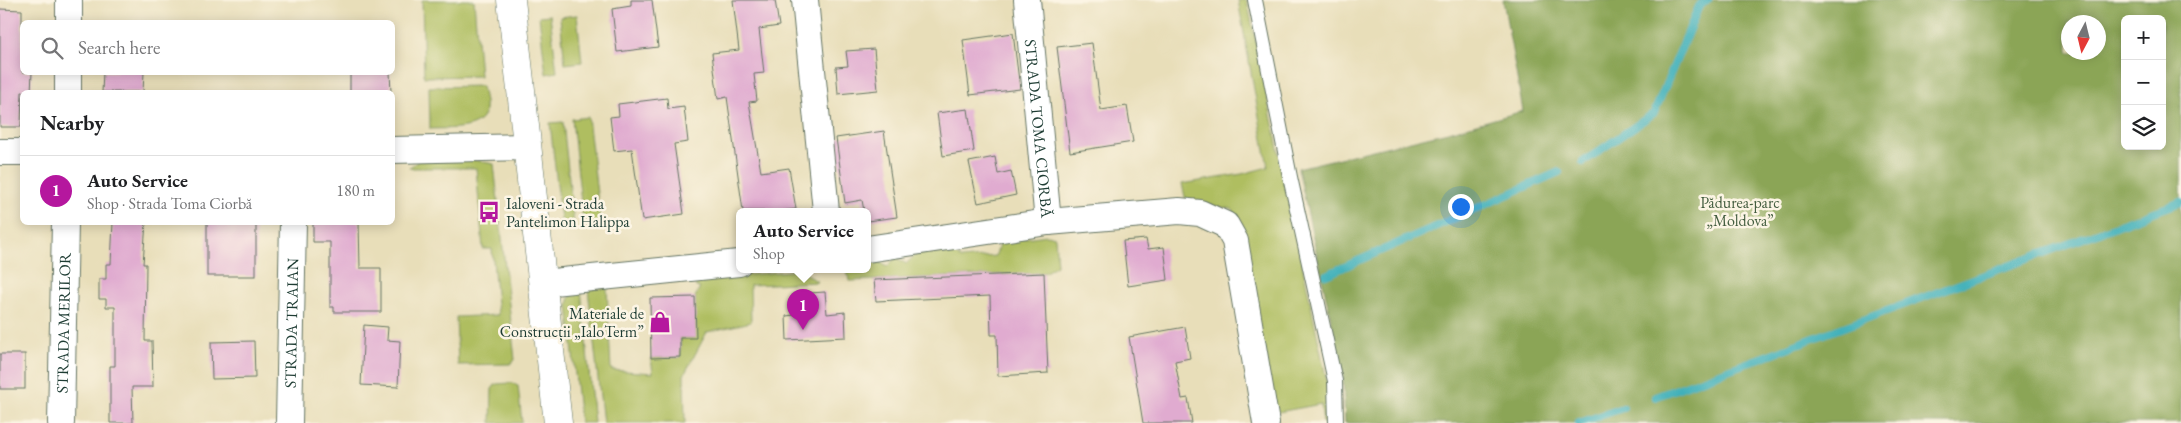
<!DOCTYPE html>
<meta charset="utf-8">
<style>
body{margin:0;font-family:"EB Garamond",serif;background:#f6f6f6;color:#202124}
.controls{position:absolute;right:15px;top:15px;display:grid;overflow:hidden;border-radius:8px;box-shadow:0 2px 12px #0003}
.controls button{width:45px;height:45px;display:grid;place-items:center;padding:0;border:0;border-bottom:1px solid #e0e0e0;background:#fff;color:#202124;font:25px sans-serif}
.compass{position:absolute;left:2061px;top:15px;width:45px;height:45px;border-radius:50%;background:#fff;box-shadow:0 2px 12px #0003;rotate:187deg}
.you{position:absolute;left:1460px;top:206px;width:18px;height:18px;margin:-12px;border:4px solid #fff;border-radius:50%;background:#1a73e8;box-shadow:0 0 0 8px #1a73e833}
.badge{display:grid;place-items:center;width:32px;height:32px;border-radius:50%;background:#b5179e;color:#fff;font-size:16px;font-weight:700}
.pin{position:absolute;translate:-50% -41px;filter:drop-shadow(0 1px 2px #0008)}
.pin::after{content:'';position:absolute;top:26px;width:18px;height:15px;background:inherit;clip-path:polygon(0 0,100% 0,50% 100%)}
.popup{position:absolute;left:736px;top:208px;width:135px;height:65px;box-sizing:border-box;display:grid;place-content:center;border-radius:8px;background:#fff;filter:drop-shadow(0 1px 4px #0005);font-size:16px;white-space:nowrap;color:#757577}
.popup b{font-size:19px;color:#202124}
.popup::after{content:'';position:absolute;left:50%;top:100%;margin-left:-10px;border:10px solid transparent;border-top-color:#fff}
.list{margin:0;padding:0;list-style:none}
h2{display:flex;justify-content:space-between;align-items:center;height:65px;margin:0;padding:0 20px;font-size:21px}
h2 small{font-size:16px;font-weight:400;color:#757577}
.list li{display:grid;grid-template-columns:32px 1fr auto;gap:15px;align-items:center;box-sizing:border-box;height:70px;padding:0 20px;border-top:1px solid #e0e0e0}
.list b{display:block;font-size:19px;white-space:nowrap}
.list p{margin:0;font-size:16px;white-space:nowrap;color:#757577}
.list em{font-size:16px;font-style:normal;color:#757577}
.icon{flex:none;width:28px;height:28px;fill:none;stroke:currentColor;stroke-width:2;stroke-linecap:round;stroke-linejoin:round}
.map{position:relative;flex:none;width:2181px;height:423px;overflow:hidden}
.search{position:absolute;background:#fff;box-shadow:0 2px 12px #0003;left:20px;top:20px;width:375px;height:55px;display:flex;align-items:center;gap:12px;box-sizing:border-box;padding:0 18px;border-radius:8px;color:#757577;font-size:19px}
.panel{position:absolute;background:#fff;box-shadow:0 2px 12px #0003;left:20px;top:90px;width:375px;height:135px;border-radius:8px}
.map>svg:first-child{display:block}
.green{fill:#afbe60;stroke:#677e4a}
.forest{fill:#8ba556;stroke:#557145;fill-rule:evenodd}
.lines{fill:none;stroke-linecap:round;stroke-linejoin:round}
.stream{stroke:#40b0ba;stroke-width:8}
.building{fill:#e0abd0}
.service-casing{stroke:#657563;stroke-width:16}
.minor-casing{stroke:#657563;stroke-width:28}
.secondary-casing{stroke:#657563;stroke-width:29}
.service{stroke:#fff;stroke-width:14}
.minor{stroke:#fff;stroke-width:26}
.secondary{stroke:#fff;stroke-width:28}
.labels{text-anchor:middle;stroke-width:5;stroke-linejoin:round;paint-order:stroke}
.street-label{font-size:16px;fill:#1f3d34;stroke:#fcf5e5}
.park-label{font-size:16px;fill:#435d3f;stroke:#fcf5e5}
.poi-label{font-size:16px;fill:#1f3d34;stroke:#fcf5e5;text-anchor:start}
</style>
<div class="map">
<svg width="2181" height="423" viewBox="0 0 2181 423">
<rect width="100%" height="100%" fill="#fcf5e5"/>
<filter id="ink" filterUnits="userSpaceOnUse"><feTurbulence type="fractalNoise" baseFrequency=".02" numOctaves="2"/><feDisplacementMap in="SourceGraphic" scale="10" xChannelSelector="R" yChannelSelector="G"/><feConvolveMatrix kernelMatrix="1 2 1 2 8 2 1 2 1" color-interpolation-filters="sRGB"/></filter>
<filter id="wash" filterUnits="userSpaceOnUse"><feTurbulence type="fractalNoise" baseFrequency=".0096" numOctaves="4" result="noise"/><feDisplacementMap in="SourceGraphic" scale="20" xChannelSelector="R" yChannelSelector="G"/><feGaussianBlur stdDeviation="1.12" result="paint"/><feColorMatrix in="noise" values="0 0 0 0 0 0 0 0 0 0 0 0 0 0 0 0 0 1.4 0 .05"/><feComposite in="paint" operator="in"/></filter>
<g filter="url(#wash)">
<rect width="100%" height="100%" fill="#e8deb9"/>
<g class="green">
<path d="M422,0H474L480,76L424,77Z"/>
<path d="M1238,0H1247L1328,387L1329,423H1323L1321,404L1273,413L1238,217L1232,209L1186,201L1182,184L1242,174L1268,167Z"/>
<path d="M550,15L557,72L546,74L539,16Z"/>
<path d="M577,15L582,62L565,64L560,17Z"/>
<path d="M482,86C483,93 486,102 485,110C483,132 446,128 430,129L429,87Z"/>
<path d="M588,117L601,228L584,230L572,119Z"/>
<path d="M563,122L574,226L562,228L550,123Z"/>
<path d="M464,158L494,164L515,360L510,364L458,365L456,317L498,315L492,249H483L476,168H409L419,160Z"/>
<path d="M1047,235L1055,237L1057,265L1044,273L849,281L847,269H867V257L871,256L887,267L896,257L906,264L917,253L950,250L961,259L995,256L1002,241Z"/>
<path d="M800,270L818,282L750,285L751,322L707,332L684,375L685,423H603L588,289L607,288L611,370L653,373L651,358L680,357V338H695V297L700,288L696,287L695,280Z"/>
<path d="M581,289L594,423H580L568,305L570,297Z"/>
<path d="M512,383L518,386L522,423H491L492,389L496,384Z"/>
</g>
<path class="forest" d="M1503,0H2181V423H1345L1343,375L1298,168L1448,132L1523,111ZM2125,19H2162V146H2125ZM2068,22H2098V52H2068Z"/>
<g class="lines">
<g class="stream">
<path d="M1583,162L1654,113L1699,6L1708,0"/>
<path d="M1326,275L1559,172"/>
<path d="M1655,397L2181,202"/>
<path d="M1579,423L1623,408"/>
</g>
</g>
<g id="blocks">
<g class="building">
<path d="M631,0H652L658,47L617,52L612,9L631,6Z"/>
<path d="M733,0H775L779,26L759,29L764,73L754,74L757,101L749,102L761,172L789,168L796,209L780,211H743L727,97L718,99L712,53L739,50Z"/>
<path d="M0,9L22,10V72H32L31,92H22L21,127H0Z"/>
<path d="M1013,33L1020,89L970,95L963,40Z"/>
<path d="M1092,43L1101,110L1127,106L1133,142L1070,152L1057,47Z"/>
<path d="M874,49L878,90L838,94L836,67L848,66L846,51Z"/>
<path d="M103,72H144L143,92H102Z"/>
<path d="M350,72H390L391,92H350Z"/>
<path d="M667,98L668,109L684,107L688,142L674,144L684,214L642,220L632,149L614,151L610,117L619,116L618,104Z"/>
<path d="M968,109L974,151L943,156L937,113Z"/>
<path d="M884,131L897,217L867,221V211H864L862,200L845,203L836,138Z"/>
<path d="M995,157L998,174L1011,171L1016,195L978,203L969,162Z"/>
<path d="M113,222H146L143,264H146L145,341H152L153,387H132L133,423H110V366H115V307H106V299H99V279H106V264H111Z"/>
<rect x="207" y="222" width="49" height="54"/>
<path d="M313,222H359L360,268H381V312H334V307H330V242H313Z"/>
<path d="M1146,239L1148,249L1164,247L1168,280L1128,286L1123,241Z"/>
<path d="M1044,273L1048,373L998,376L997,335H991L990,296L876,301L874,280Z"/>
<path d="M825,292L827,314L845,312L846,337L787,340L786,316L794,315L793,294Z"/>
<path d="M695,297L696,338H680V357L651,358L650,298Z"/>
<path d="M364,325L388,327L387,340L400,341L398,387L361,385Z"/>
<path d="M1185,327L1190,358L1175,361L1182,399L1188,398L1192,423H1143L1129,337Z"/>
<path d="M254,341L255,378L212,379L211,342Z"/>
<rect x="0" y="354" width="25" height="35"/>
</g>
</g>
</g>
<g filter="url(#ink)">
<use href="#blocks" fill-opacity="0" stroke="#657563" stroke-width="1"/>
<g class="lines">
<g class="service-casing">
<path id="service" d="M1255,0L1290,177L1335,381L1336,423"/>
</g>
<g class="minor-casing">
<g id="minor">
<path d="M805,0L826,211"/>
<path id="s1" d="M1027,0L1048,222"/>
<path d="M69,22V0"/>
<path d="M68,92V72"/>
<path d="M392,150L527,147"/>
<path d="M0,152H22"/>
<path d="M867,249L1048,222L1179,211L1200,213L1226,225L1235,241L1266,423"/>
<path d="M543,283L739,263"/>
<path id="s2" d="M61,423L65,222"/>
<path id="s3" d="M289,423L293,222"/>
</g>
</g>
<g class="secondary-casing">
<path id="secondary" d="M511,0L558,423"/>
</g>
<use href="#service" class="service"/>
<use href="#minor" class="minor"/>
<use href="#secondary" class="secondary"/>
</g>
</g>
<defs>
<g id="bus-bare" transform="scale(1.725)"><path d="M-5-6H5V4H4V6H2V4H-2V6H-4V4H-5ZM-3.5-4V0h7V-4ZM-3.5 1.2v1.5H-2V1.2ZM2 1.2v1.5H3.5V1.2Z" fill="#b5179e" stroke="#fcf5e5" stroke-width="2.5" paint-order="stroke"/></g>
<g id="shop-bare" transform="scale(1.725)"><path d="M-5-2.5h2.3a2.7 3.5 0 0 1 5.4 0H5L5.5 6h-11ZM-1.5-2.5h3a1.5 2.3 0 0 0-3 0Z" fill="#b5179e" stroke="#fcf5e5" stroke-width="2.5" paint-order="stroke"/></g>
</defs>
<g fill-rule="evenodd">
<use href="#bus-bare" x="489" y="212"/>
<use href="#shop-bare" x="660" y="322"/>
</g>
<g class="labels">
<g class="street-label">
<text dy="6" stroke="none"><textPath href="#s1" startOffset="129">STRADA TOMA CIORBĂ</textPath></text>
<text dy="6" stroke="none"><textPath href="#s2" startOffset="100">STRADA MERILOR</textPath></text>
<text dy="6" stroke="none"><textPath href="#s3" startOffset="100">STRADA TRAIAN</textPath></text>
</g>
<g class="park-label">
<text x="1740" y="208">Pădurea-parc<tspan x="1740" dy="18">„Moldova”</tspan></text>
</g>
<g class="poi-label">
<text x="506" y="209">Ialoveni - Strada<tspan x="506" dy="18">Pantelimon Halippa</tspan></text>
<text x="644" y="319" text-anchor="end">Materiale de<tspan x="644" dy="18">Construcții „IaloTerm”</tspan></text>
</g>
</g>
</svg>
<div class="controls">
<button>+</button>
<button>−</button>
<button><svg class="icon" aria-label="layers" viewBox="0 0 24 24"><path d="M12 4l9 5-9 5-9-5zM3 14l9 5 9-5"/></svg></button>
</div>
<svg class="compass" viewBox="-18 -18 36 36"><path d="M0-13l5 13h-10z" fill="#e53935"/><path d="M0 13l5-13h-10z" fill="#757577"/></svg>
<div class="you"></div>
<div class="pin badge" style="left:803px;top:330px">1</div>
<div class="popup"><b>Auto Service</b>Shop</div>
<div class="search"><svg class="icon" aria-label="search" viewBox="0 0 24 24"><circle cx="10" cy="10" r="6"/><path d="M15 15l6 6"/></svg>Search here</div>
<section class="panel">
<h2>Nearby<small></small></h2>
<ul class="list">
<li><span class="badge">1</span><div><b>Auto Service</b><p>Shop · Strada Toma Ciorbă</p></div><em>180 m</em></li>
</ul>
</section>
</div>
